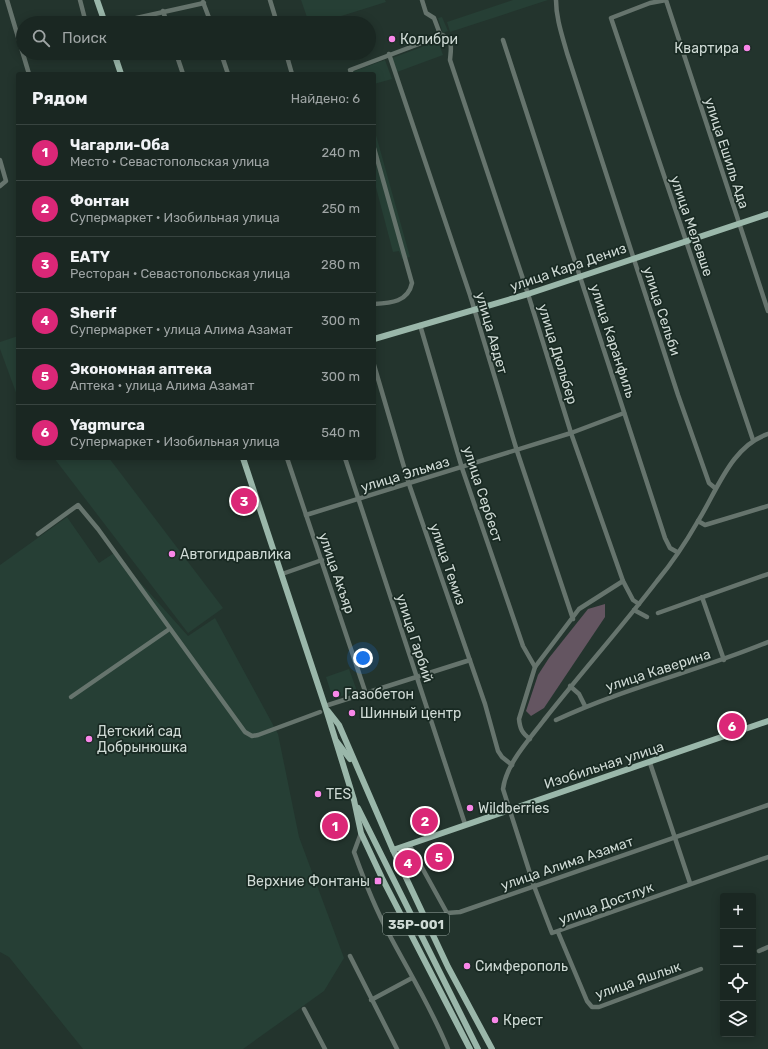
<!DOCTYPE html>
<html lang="ru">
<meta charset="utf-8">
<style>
body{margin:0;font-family:Rubik,sans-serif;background:#27332f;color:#f1f3f6}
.controls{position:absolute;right:12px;bottom:12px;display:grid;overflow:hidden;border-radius:4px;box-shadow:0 2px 10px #0003}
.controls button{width:36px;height:36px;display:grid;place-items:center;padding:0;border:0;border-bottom:1px solid #384440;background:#1a2722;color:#f1f3f6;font:20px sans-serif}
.you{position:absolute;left:363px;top:658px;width:14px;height:14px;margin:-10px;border:3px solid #fff;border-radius:50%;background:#1a73e8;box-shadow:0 0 0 6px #1a73e833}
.badge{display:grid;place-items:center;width:26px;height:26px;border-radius:50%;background:#db2777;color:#fff;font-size:13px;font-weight:700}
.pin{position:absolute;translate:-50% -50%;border:2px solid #fff;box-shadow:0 1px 4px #0006}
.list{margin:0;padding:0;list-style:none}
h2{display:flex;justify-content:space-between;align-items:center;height:52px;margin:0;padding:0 16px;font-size:17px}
h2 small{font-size:13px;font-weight:400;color:#9fa5a5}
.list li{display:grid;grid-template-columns:26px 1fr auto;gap:12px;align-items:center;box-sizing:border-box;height:56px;padding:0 16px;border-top:1px solid #384440}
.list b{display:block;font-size:15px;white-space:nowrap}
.list p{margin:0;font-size:13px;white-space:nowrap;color:#9fa5a5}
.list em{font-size:13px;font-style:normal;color:#9fa5a5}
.icon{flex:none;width:22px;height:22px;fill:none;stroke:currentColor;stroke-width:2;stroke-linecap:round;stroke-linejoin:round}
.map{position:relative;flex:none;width:768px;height:1049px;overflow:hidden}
.search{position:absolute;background:#1a2722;box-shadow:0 2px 10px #0003;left:16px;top:16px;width:360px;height:44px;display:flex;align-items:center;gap:10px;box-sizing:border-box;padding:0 14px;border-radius:22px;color:#9fa5a5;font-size:15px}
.panel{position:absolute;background:#1a2722;box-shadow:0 2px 10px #0003;left:16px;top:72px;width:360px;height:388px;border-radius:4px}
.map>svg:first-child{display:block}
.built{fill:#263f35}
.green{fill:#645561}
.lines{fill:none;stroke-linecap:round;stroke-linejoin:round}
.minor{stroke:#66746d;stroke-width:4.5}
.major{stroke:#9ab7aa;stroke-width:6}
.poi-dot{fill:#f987e9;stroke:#192a23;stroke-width:1.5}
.labels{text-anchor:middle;stroke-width:3.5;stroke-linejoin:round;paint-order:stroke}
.shield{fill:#192a23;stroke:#98a5a0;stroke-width:1}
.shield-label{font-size:13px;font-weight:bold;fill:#cfdad5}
.poi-label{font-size:14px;fill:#cfdad5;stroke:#192a23;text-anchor:start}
.street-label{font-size:14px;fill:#cfdad5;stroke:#192a23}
</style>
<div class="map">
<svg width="768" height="1049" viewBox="0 0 768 1049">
<rect width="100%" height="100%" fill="#23342d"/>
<g class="built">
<path d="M301,0H385L386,2L319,23H309Z"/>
<path d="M513,0H548L450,32L447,22Z"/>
<path d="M442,17L448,31L443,33L438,18Z"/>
<path d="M438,41L443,55L397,72L392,58Z"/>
<path d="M385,60L392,79L374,84V74H346Z"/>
<path d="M374,128L410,257L402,259L399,251L393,252L374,180Z"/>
<path d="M18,336V398L0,349V342Z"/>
<path d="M54,458H109L223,608L188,633Z"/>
<path d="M67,517L99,563L114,553L188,636L215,618L278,734L299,837L344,958L324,991L243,1049H83L9,957L0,952V565Z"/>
<path d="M349,669L357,691L333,699L326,677Z"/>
</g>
<path class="green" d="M605,604V617L544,708L531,716L526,711L538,675L549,658L588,609Z"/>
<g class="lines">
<g class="minor">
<path d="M7,0L29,74"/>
<path d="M80,0L86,23"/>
<path d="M270,0L277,23"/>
<path d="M422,0L426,13L434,18L440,34C454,39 451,47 450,60L528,294L571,433L623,581L633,600L639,604"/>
<path d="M556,0C556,18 562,35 567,53L678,395L709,483L715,488"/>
<path d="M203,2L211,23"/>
<path d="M163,11L167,23"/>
<path d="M114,23L204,3"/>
<path d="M503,40L665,538L670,548L677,552"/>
<path d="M176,53L183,74"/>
<path d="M221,53L228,74"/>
<path d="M286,53L292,74"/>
<path d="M389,54L470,295L517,451L573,619"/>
<path d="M352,74L350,70L440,36V34"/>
<path d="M374,148L412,283C408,302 391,303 374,304"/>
<path d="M0,160L6,181L0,186"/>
<path d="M420,325L462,468L523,646L535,667"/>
<path d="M374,365L409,484L485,704L498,751L502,757L512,765"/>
<path d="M768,434C731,446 717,491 698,521C686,542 672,563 657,581C621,628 581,673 544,720C529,740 506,764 503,789L534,886L552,933L768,857"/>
<path d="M753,440L611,18L650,3L666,0L768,311"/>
<path d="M287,458L366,694"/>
<path d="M345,458L465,824"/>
<path d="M306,515L571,433L624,413"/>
<path d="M698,521L705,525L768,506"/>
<path d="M38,534L78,505L98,529L245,732L252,736L258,735L320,712"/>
<path d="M282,574L322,560"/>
<path d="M702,597L724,660"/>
<path d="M634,610L647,617"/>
<path d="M658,613L768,574"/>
<path d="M570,686L579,694L585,706"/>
<path d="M71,697L168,630"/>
<path d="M325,706L470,660"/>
<path d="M556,720C624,688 698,671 768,642"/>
<path d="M530,739C522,733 520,729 519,719L535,667L579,609L623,581"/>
<path d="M650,763L690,883"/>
<path d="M361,833L354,852C364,880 375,908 389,934C409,972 432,1009 448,1049"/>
<path d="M409,844L447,913L460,912L768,805"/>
<path d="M558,932L587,1001L592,1007H599L701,969"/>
<path d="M759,951L768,947"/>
<path d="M350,956L397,1049"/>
<path d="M371,1000L412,978"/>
<path d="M304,1009L325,1049"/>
</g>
<g class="major">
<path d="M97,0L105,23"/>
<path d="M114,53L121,74"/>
<path d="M374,339L528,294L768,214"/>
<path d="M243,458L325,706L354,800L361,833L382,878L470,1049"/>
<path d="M328,711L339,725L393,850L768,721"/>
<path d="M337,742L350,759"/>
<path d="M358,808L478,1049"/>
<path d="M393,850L448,967L492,1049"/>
</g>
</g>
<g class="poi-dot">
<circle cx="392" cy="39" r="4"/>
<circle cx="747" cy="48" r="4"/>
<circle cx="172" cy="554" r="4"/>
<circle cx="336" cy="694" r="4"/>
<circle cx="352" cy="713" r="4"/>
<circle cx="89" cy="739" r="4"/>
<circle cx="318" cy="794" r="4"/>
<circle cx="470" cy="808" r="4"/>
<rect x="374" y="877" width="8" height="8" rx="2"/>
<circle cx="467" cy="966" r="4"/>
<circle cx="495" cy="1020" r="4"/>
</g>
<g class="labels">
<rect class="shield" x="383" y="913" width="66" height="22" rx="3"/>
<g class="shield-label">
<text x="416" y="929">35Р-001</text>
</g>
<g class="poi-label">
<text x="400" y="44">Колибри</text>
<text x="739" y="53" text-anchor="end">Квартира</text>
<text x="180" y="559">Автогидравлика</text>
<text x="344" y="699">Газобетон</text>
<text x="360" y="718">Шинный центр</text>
<text x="97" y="736">Детский сад<tspan x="97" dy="16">Добрынюшка</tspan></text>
<text x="326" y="799">TES</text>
<text x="478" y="813">Wildberries</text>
<text x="370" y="886" text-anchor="end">Верхние Фонтаны</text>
<text x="475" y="971">Симферополь</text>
<text x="503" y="1025">Крест</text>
</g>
<g class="street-label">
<text transform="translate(727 153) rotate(72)" y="5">улица Ешиль Ада</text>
<text transform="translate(692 226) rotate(71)" y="5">улица Мелевше</text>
<text transform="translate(568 267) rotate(-19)" y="5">улица Кара Дениз</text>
<text transform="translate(662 311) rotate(72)" y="5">улица Сельби</text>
<text transform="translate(492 333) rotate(74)" y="5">улица Авдет</text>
<text transform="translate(613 341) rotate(72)" y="5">улица Каранфиль</text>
<text transform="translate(558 354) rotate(73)" y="5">улица Дюльбер</text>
<text transform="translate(405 474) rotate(-17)" y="5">улица Эльмаз</text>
<text transform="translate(483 494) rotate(72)" y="5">улица Сербест</text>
<text transform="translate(448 564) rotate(71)" y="5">улица Темиз</text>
<text transform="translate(337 573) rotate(71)" y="5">улица Акъяр</text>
<text transform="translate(415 638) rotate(72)" y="5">улица Гарбий</text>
<text transform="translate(658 670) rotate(-18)" y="5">улица Каверина</text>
<text transform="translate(604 765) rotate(-18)" y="5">Изобильная улица</text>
<text transform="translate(567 863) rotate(-19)" y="5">улица Алима Азамат</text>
<text transform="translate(606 903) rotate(-20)" y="5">улица Достлук</text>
<text transform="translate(638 980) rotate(-19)" y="5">улица Яшлык</text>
</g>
</g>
</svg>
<div class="controls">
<button>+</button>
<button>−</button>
<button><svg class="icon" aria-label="locate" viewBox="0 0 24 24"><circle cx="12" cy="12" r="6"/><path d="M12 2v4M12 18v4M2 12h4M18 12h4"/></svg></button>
<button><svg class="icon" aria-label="layers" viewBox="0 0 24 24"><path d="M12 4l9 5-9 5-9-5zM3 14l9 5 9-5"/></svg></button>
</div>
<div class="you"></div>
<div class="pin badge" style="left:335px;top:826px">1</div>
<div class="pin badge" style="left:425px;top:821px">2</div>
<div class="pin badge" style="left:244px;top:501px">3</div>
<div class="pin badge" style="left:408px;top:863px">4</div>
<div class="pin badge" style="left:439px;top:857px">5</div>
<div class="pin badge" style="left:732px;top:726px">6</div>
<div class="search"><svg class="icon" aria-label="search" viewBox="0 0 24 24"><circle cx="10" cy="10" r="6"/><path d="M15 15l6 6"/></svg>Поиск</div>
<section class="panel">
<h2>Рядом<small>Найдено: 6</small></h2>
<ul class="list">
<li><span class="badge">1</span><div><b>Чагарли-Оба</b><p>Место · Севастопольская улица</p></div><em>240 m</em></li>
<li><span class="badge">2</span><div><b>Фонтан</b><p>Супермаркет · Изобильная улица</p></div><em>250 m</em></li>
<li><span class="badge">3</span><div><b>EАTY</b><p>Ресторан · Севастопольская улица</p></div><em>280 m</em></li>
<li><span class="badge">4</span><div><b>Sherif</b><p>Супермаркет · улица Алима Азамат</p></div><em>300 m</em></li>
<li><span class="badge">5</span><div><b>Экономная аптека</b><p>Аптека · улица Алима Азамат</p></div><em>300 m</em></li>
<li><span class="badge">6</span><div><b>Yagmurca</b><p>Супермаркет · Изобильная улица</p></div><em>540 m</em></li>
</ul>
</section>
</div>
